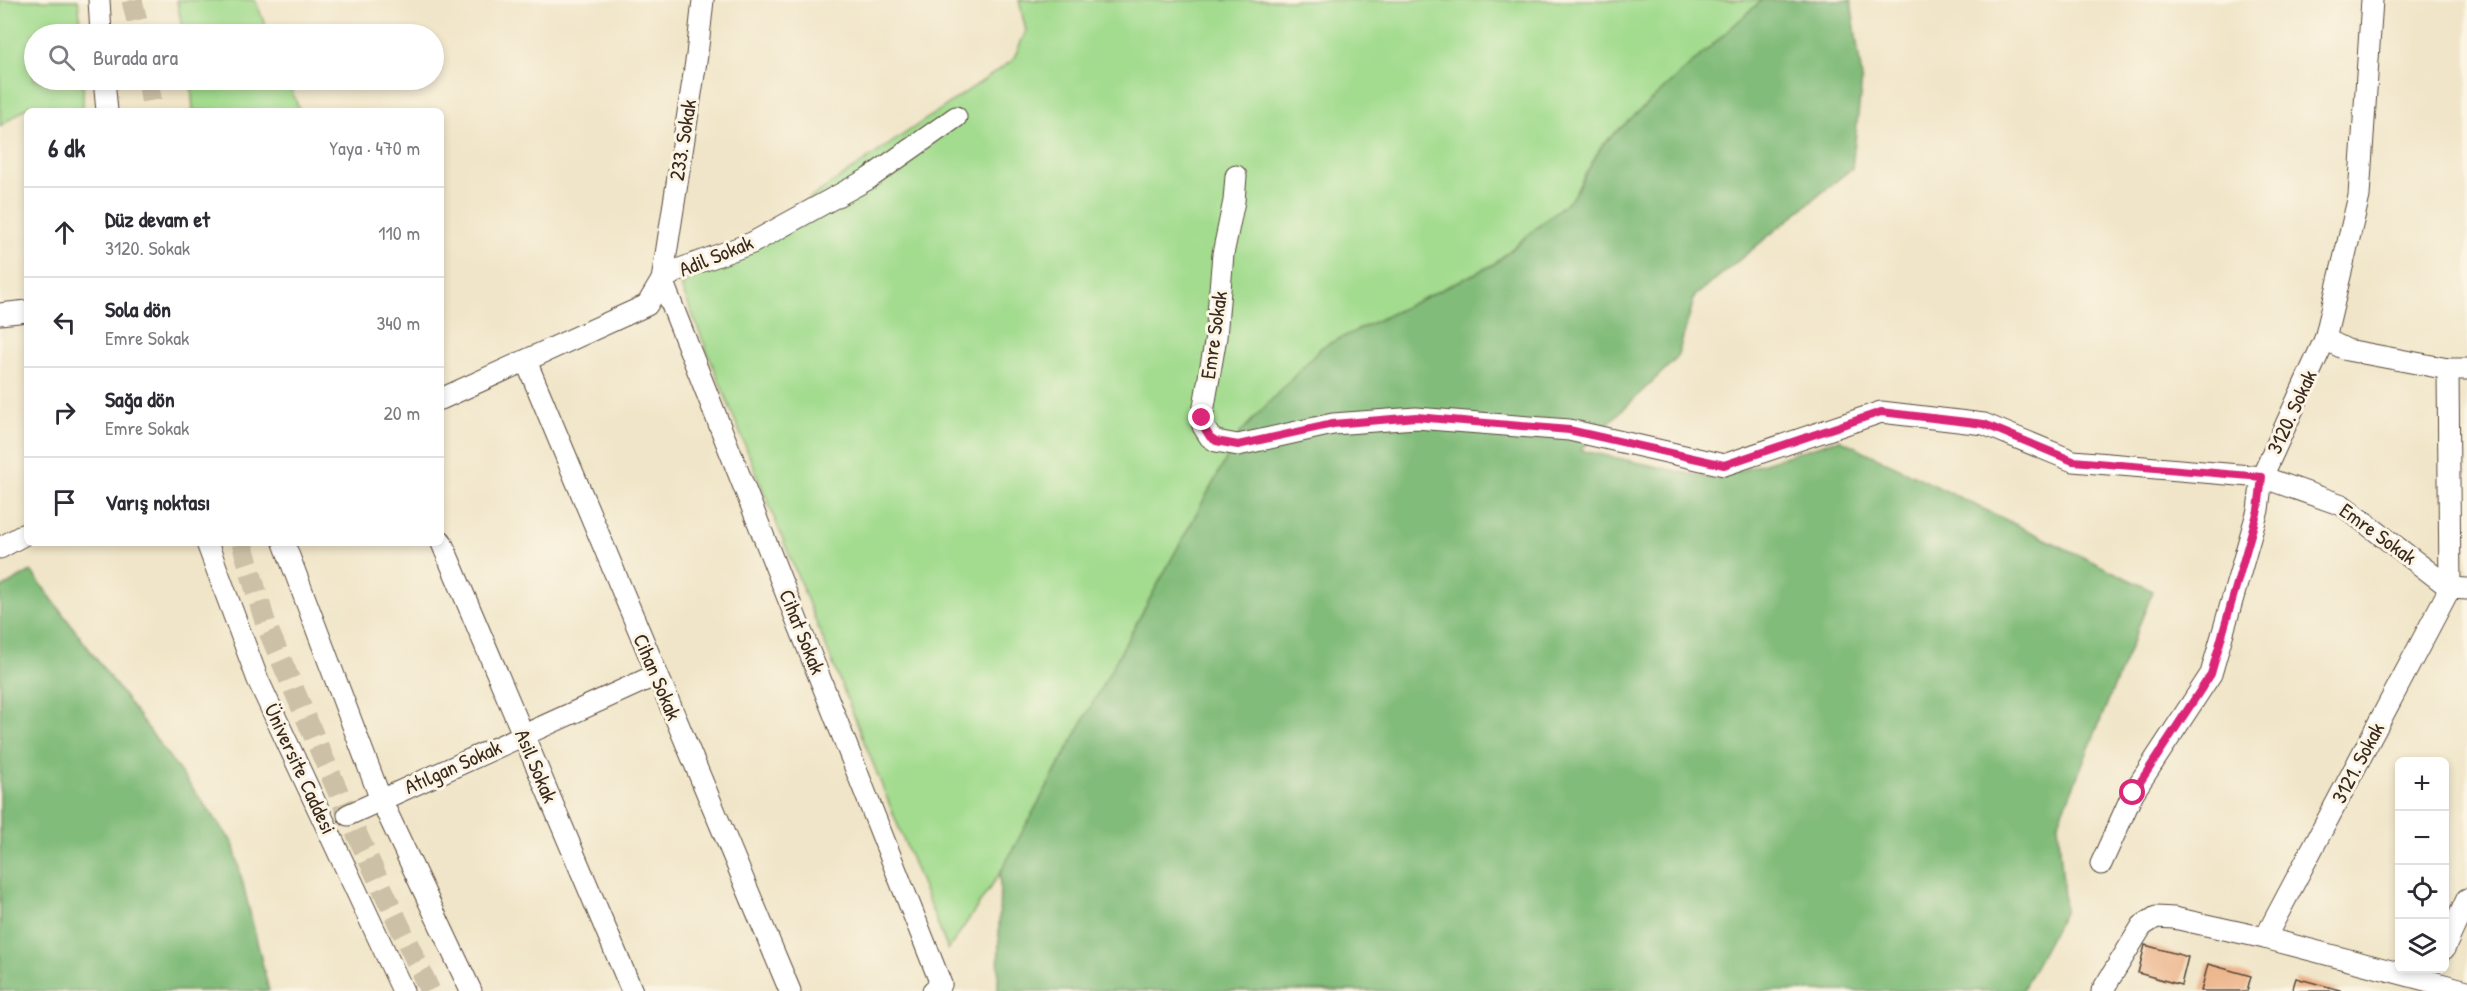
<!DOCTYPE html>
<html lang="tr">
<meta charset="utf-8">
<style>
body{margin:0;font-family:"Patrick Hand",sans-serif;background:#f2f2f3;color:#2b2b33}
.controls{position:absolute;right:18px;bottom:18px;display:grid;overflow:hidden;border-radius:9px;box-shadow:0 3px 9px #0003}
.controls button{width:54px;height:54px;display:grid;place-items:center;padding:0;border:0;border-bottom:2px solid #e1e1e2;background:#fff;color:#2b2b33;font:30px sans-serif}
.stop{position:absolute;width:18px;height:18px;margin:-14px;border:4px solid #db2777;border-radius:50%;background:#fff}
.stop.end{background:#db2777;border-color:#fff;box-shadow:0 2px 6px #0008}
.list{margin:0;padding:0;list-style:none}
h2{display:flex;justify-content:space-between;align-items:center;height:78px;margin:0;padding:0 24px;font-size:26px}
h2 small{font-size:20px;font-weight:400;color:#7c7c81}
.list li{display:grid;grid-template-columns:39px 1fr auto;gap:18px;align-items:center;box-sizing:border-box;height:90px;padding:0 24px;border-top:2px solid #e1e1e2}
.list b{display:block;font-size:22px;white-space:nowrap}
.list p{margin:0;font-size:20px;white-space:nowrap;color:#7c7c81}
.list em{font-size:20px;font-style:normal;color:#7c7c81}
.icon{flex:none;width:33px;height:33px;fill:none;stroke:currentColor;stroke-width:2;stroke-linecap:round;stroke-linejoin:round}
.map{position:relative;flex:none;width:2467px;height:991px;overflow:hidden}
.search{position:absolute;background:#fff;box-shadow:0 3px 9px #0003;left:24px;top:24px;width:420px;height:66px;display:flex;align-items:center;gap:15px;box-sizing:border-box;padding:0 21px;border-radius:33px;color:#7c7c81;font-size:22px}
.panel{position:absolute;background:#fff;box-shadow:0 3px 9px #0003;left:24px;top:108px;width:420px;height:438px;border-radius:9px}
.map>svg:first-child{display:block}
.green{fill:#a3dc8f;stroke:#6f8356;stroke-width:1.5}
.forest{fill:#82bc7a;stroke:#5e734c;stroke-width:1.5}
.building{fill:#ebaf83}
.lines{fill:none;stroke-linecap:round;stroke-linejoin:round}
.minor-tunnel{stroke:#ccc0a6;stroke-width:21;stroke-dasharray:21 10;stroke-linecap:butt}
.minor-casing{stroke:#564638;stroke-width:23}
.minor{stroke:#fff;stroke-width:21}
.route{stroke:#db2777;stroke-width:8}
.labels{text-anchor:middle;stroke-width:6;stroke-linejoin:round;paint-order:stroke}
.street-label{font-size:21px;fill:#3b2a1e;stroke:#fcf5e5}
</style>
<div class="map">
<svg width="2467" height="991" viewBox="0 0 2467 991">
<rect width="100%" height="100%" fill="#fcf5e5"/>
<filter id="ink" filterUnits="userSpaceOnUse"><feTurbulence type="fractalNoise" baseFrequency=".0167" numOctaves="2"/><feDisplacementMap in="SourceGraphic" scale="12" xChannelSelector="R" yChannelSelector="G"/><feConvolveMatrix kernelMatrix="1 2 1 2 8 2 1 2 1" color-interpolation-filters="sRGB"/></filter>
<filter id="wash" filterUnits="userSpaceOnUse"><feTurbulence type="fractalNoise" baseFrequency=".008" numOctaves="4" result="noise"/><feDisplacementMap in="SourceGraphic" scale="24" xChannelSelector="R" yChannelSelector="G"/><feGaussianBlur stdDeviation="1.35" result="paint"/><feColorMatrix in="noise" values="0 0 0 0 0 0 0 0 0 0 0 0 0 0 0 0 0 1.4 0 .05"/><feComposite in="paint" operator="in"/></filter>
<g filter="url(#wash)">
<rect width="100%" height="100%" fill="#f0e5c8"/>
<g class="green">
<path d="M0,0H78L82,34H34V80H83V111H42L29,106L0,126Z"/>
<path d="M177,0H255L269,34H183Z"/>
<path d="M1019,0H1762L1603,144L1572,198L1492,265L1322,347L1241,432L1000,873L948,950L681,286L1013,60L1026,31Z"/>
<path d="M191,80H287L300,111H193Z"/>
</g>
<g class="forest">
<path d="M1762,0H1851L1862,79L1852,168L1695,296L1677,358L1580,450L1714,479L1839,439L2153,591L2058,824L2065,910L2022,991H998L1000,873L1241,432L1322,347L1493,265L1572,198L1603,144Z"/>
<path d="M31,571L233,843L269,991H0V589Z"/>
</g>
<g id="blocks">
<g class="building">
<path d="M2145,945L2188,957L2181,985L2138,973Z"/>
<path d="M2208,964L2251,976L2247,991H2201Z"/>
<path d="M2296,978L2340,990V991H2292Z"/>
</g>
</g>
</g>
<g filter="url(#ink)">
<use href="#blocks" fill-opacity="0" stroke="#564638" stroke-width="1.5"/>
<g class="lines">
<g class="minor-tunnel">
<path d="M132,0L140,34"/>
<path d="M148,80L153,111"/>
<path d="M242,543L266,625L348,815L430,991"/>
</g>
<g class="minor-casing">
<g id="minor">
<path d="M99,0L101,34"/>
<path d="M703,0L697,55L662,280L941,984L933,991"/>
<path d="M104,80L107,111"/>
<path d="M1236,176L1234,201L1223,254L1216,337L1202,418L1203,426L1210,437L1216,441L1238,445L1333,424L1416,418L1569,430L1724,465L1881,412L1984,424L2073,461L2262,477L2342,505L2450,588L2467,589"/>
<path d="M0,314L27,311"/>
<path d="M2325,339L2347,350L2448,369H2467"/>
<path d="M526,361L790,991"/>
<path d="M441,399L647,305L662,280L680,269L752,243L868,179L956,117"/>
<path d="M441,541L632,991"/>
<path d="M207,543L258,680L403,991"/>
<path d="M284,543L381,800L471,991"/>
<path d="M0,548L27,533"/>
<path d="M348,815L656,675"/>
<path d="M2101,864L2133,793L2211,674L2258,510L2262,477L2325,339L2359,196L2372,0"/>
<path d="M2265,938L2450,588L2448,369"/>
<path d="M2444,949L2467,899"/>
<path d="M2102,991L2142,926L2156,917L2174,918L2265,938L2467,991"/>
</g>
</g>
<use href="#minor" class="minor"/>
</g>
</g>
<g class="lines" filter="url(#ink)">
<path class="route" d="M1202,418L1203,426L1210,437L1216,441L1238,445L1333,424L1416,417L1569,430L1724,465L1881,412L1984,424L2073,461L2262,477L2258,510L2211,674L2133,793"/>
</g>
<g class="labels">
<g class="street-label">
<text transform="translate(683 140) rotate(-81)" y="7">233. Sokak</text>
<text transform="translate(716 256) rotate(-22)" y="7">Adil Sokak</text>
<text transform="translate(1214 335) rotate(-82)" y="7">Emre Sokak</text>
<text transform="translate(2292 412) rotate(-65)" y="7">3120. Sokak</text>
<text transform="translate(2378 534) rotate(36)" y="7">Emre Sokak</text>
<text transform="translate(802 632) rotate(68)" y="7">Cihat Sokak</text>
<text transform="translate(657 677) rotate(67)" y="7">Cihan Sokak</text>
<text transform="translate(2358 763) rotate(-62)" y="7">3121. Sokak</text>
<text transform="translate(536 766) rotate(67)" y="7">Asil Sokak</text>
<text transform="translate(453 767) rotate(-24)" y="7">Atılgan Sokak</text>
<text transform="translate(300 769) rotate(65)" y="7">Üniversite Caddesi</text>
</g>
</g>
</svg>
<div class="controls">
<button>+</button>
<button>−</button>
<button><svg class="icon" aria-label="locate" viewBox="0 0 24 24"><circle cx="12" cy="12" r="6"/><path d="M12 2v4M12 18v4M2 12h4M18 12h4"/></svg></button>
<button><svg class="icon" aria-label="layers" viewBox="0 0 24 24"><path d="M12 4l9 5-9 5-9-5zM3 14l9 5 9-5"/></svg></button>
</div>
<div class="stop" style="left:2133px;top:793px"></div>
<div class="stop end" style="left:1202px;top:418px"></div>
<div class="search"><svg class="icon" aria-label="search" viewBox="0 0 24 24"><circle cx="10" cy="10" r="6"/><path d="M15 15l6 6"/></svg>Burada ara</div>
<section class="panel">
<h2>6 dk<small>Yaya · 470 m</small></h2>
<ul class="list">
<li><svg class="icon" aria-label="ahead" viewBox="0 0 24 24"><path d="M12 20V5M6 11l6-6 6 6"/></svg><div><b>Düz devam et</b><p>3120. Sokak</p></div><em>110 m</em></li>
<li><svg class="icon" aria-label="left" viewBox="0 0 24 24"><path d="M17 20v-9H6M10 6l-5 5 5 5"/></svg><div><b>Sola dön</b><p>Emre Sokak</p></div><em>340 m</em></li>
<li><svg class="icon" aria-label="right" viewBox="0 0 24 24"><path d="M7 20v-9h11M14 6l5 5-5 5"/></svg><div><b>Sağa dön</b><p>Emre Sokak</p></div><em>20 m</em></li>
<li><svg class="icon" aria-label="arrive" viewBox="0 0 24 24"><path d="M6 21V4h12l-3 4 3 4H6"/></svg><div><b>Varış noktası</b></div></li>
</ul>
</section>
</div>
